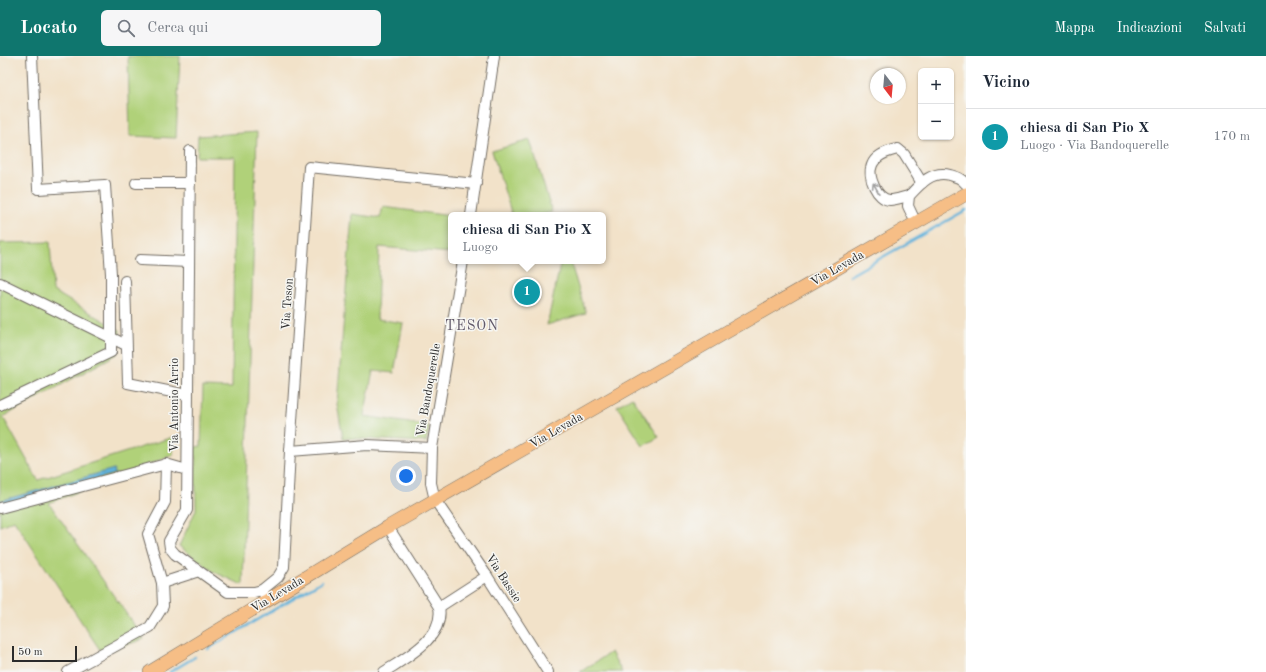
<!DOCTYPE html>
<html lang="it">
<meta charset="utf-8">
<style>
body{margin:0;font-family:"Old Standard TT",serif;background:#f6f6f7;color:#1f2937}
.controls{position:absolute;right:12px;top:12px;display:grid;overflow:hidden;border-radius:6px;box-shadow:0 1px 3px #0004}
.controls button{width:36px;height:36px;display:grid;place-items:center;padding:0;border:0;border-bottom:1px solid #e0e1e3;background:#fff;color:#1f2937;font:20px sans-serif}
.compass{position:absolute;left:870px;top:12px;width:36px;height:36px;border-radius:50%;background:#fff;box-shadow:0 1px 3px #0004;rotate:164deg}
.scale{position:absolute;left:12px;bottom:10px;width:65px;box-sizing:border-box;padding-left:4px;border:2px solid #2b2b2b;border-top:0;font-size:11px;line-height:14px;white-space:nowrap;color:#2b2b2b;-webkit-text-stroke:3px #f6f6f2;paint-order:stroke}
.you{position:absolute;left:406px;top:420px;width:14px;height:14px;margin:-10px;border:3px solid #fff;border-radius:50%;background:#1a73e8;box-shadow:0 0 0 6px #1a73e833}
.badge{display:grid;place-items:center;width:26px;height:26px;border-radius:50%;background:#0f766e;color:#fff;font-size:13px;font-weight:700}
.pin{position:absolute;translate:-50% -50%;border:2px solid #fff;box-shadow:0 1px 4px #0006}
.popup{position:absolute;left:448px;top:156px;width:158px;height:52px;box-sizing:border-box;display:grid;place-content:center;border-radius:6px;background:#fff;filter:drop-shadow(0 1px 3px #0005);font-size:13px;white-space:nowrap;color:#747a83}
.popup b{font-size:15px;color:#1f2937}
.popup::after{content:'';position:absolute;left:50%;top:100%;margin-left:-8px;border:8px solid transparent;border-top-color:#fff}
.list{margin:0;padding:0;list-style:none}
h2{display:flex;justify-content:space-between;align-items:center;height:52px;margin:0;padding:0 16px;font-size:17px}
h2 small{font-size:13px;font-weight:400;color:#747a83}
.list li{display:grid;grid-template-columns:26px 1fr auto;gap:12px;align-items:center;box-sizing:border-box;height:56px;padding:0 16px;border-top:1px solid #e0e1e3}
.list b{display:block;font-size:15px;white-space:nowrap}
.list p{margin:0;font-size:13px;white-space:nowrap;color:#747a83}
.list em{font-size:13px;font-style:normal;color:#747a83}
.icon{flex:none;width:22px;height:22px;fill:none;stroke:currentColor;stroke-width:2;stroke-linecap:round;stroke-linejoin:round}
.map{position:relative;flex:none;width:966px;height:616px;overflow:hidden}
header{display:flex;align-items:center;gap:24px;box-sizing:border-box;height:56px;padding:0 20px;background:#0f766e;color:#fff}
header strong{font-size:19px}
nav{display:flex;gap:22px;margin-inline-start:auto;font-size:14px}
.search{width:280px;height:36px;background:#f6f6f7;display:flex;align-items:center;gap:10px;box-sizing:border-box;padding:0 14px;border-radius:6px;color:#747a83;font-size:15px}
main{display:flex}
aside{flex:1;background:#fff}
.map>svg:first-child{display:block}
.green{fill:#b0d179;stroke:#6e7e52}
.water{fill:#60b3dc;stroke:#466f84}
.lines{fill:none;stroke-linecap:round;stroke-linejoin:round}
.stream{stroke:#60b3dc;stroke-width:2.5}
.minor-casing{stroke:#716b62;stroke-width:12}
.major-casing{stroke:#716b62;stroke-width:14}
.minor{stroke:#fff;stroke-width:10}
.major{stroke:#f6be86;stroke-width:13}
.oneway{stroke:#a0a0a0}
.labels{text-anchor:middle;stroke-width:3;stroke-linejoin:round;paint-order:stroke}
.street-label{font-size:12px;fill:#2b2b2b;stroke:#f6f6f2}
.quarter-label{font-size:14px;letter-spacing:1px;fill:#625a6a;stroke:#f6f6f2}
</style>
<header>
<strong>Locato</strong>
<div class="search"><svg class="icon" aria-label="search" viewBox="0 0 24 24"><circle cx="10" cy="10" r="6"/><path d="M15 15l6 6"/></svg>Cerca qui</div>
<nav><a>Mappa</a><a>Indicazioni</a><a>Salvati</a></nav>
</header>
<main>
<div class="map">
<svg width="966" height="616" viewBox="0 0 966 616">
<rect width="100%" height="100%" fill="#f6f6f2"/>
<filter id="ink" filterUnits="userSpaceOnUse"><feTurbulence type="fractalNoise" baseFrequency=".025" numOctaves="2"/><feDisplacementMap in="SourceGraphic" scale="8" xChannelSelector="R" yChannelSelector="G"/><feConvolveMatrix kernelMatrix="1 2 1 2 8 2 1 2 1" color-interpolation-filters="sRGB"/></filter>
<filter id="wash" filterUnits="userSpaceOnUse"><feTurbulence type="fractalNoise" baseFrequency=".012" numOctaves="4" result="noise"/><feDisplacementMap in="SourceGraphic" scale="16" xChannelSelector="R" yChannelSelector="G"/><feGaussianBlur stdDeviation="0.9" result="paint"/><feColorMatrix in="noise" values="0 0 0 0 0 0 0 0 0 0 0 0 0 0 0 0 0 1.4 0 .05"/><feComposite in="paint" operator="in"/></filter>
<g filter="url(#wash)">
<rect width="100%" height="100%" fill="#f2e2c9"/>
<g class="green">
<path d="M128,0H180L176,82L130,80Z"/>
<path d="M257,76L243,529L214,516L179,490L196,454L195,391L201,390L203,331L232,332L235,101H197L198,80Z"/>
<path d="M530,84L552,156L541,159H512L492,95Z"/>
<path d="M383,151L451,160V197L379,191L377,263L403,267L394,317L373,315L364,360L429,370L426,386L343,382L337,348L352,158L380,162Z"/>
<path d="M50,186L53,235L120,274L117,298L3,361L38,424L173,381V399L49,447L144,583L102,597L14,464L0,470V187Z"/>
<path d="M561,205H570L586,257L547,269Z"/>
<path d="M632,341L659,381L643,390L617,350Z"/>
<path d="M611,596L622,616H580Z"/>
</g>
<path class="water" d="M114,413L115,418L0,449V445Z"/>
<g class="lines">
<g class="stream">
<path d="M849,220L966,154"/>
<path d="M208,593L322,525"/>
<path d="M170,616L195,601"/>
</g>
</g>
</g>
<g filter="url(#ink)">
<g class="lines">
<g class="minor-casing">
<g id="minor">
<path d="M190,95L187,454L169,485L170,492L175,498L228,536H254L262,534"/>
<path d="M136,127H190"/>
<path d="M909,140C903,141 896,144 890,144C877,144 867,120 872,109C876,99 888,95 898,93L904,98L922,127"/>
<path d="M471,159L494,0"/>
<path d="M916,167L908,150L909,140C920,128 932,114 950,119C957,121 961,122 966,128"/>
<path d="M140,204L189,206"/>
<path d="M463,205L432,392L431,427L435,444L487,520L548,616"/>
<path d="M125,225L128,327L187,339"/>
<path d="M0,227L126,289"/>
<path d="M0,349L111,296V218L105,129L38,133L32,0"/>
<path d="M290,395L367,389L432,392"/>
<path d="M166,408L165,446L148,478L162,527L199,515"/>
<path d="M0,452L166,408L187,414"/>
<path d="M267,544L262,534L278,521L284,511L290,395L309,111L476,128"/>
<path d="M439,551L487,520"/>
<path d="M68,616L150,571L163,550L162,527"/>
<path d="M384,616C405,602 445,582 439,551L388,471"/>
</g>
</g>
<g class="major-casing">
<path id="major" d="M150,616L388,471L966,138"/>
</g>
<use href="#minor" class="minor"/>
<use href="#major" class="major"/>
</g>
<defs><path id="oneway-shaft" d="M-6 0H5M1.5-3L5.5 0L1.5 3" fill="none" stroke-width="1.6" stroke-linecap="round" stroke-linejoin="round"/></defs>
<use class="oneway" href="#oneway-shaft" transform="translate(876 132) rotate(-119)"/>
</g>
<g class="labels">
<g class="street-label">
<text transform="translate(837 212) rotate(-30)" y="4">Via Levada</text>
<text transform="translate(287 248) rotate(-86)" y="4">Via Teson</text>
<text transform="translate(428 334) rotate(-80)" y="4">Via Bandoquerelle</text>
<text transform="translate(174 349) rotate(-90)" y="4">Via Antonio Arrio</text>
<text transform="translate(556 374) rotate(-30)" y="4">Via Levada</text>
<text transform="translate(504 522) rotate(57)" y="4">Via Bassie</text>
<text transform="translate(277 538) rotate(-31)" y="4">Via Levada</text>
</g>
<g class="quarter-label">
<text x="472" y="274">TESON</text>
</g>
</g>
</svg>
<div class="controls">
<button>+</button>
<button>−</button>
</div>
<svg class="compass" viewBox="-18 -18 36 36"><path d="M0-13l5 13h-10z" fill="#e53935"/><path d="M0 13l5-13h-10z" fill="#747a83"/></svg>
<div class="scale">50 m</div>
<div class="you"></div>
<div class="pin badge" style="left:527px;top:236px;background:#0f9aa8">1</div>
<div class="popup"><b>chiesa di San Pio X</b>Luogo</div>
</div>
<aside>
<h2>Vicino<small></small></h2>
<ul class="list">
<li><span class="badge" style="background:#0f9aa8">1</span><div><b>chiesa di San Pio X</b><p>Luogo · Via Bandoquerelle</p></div><em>170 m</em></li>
</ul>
</aside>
</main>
